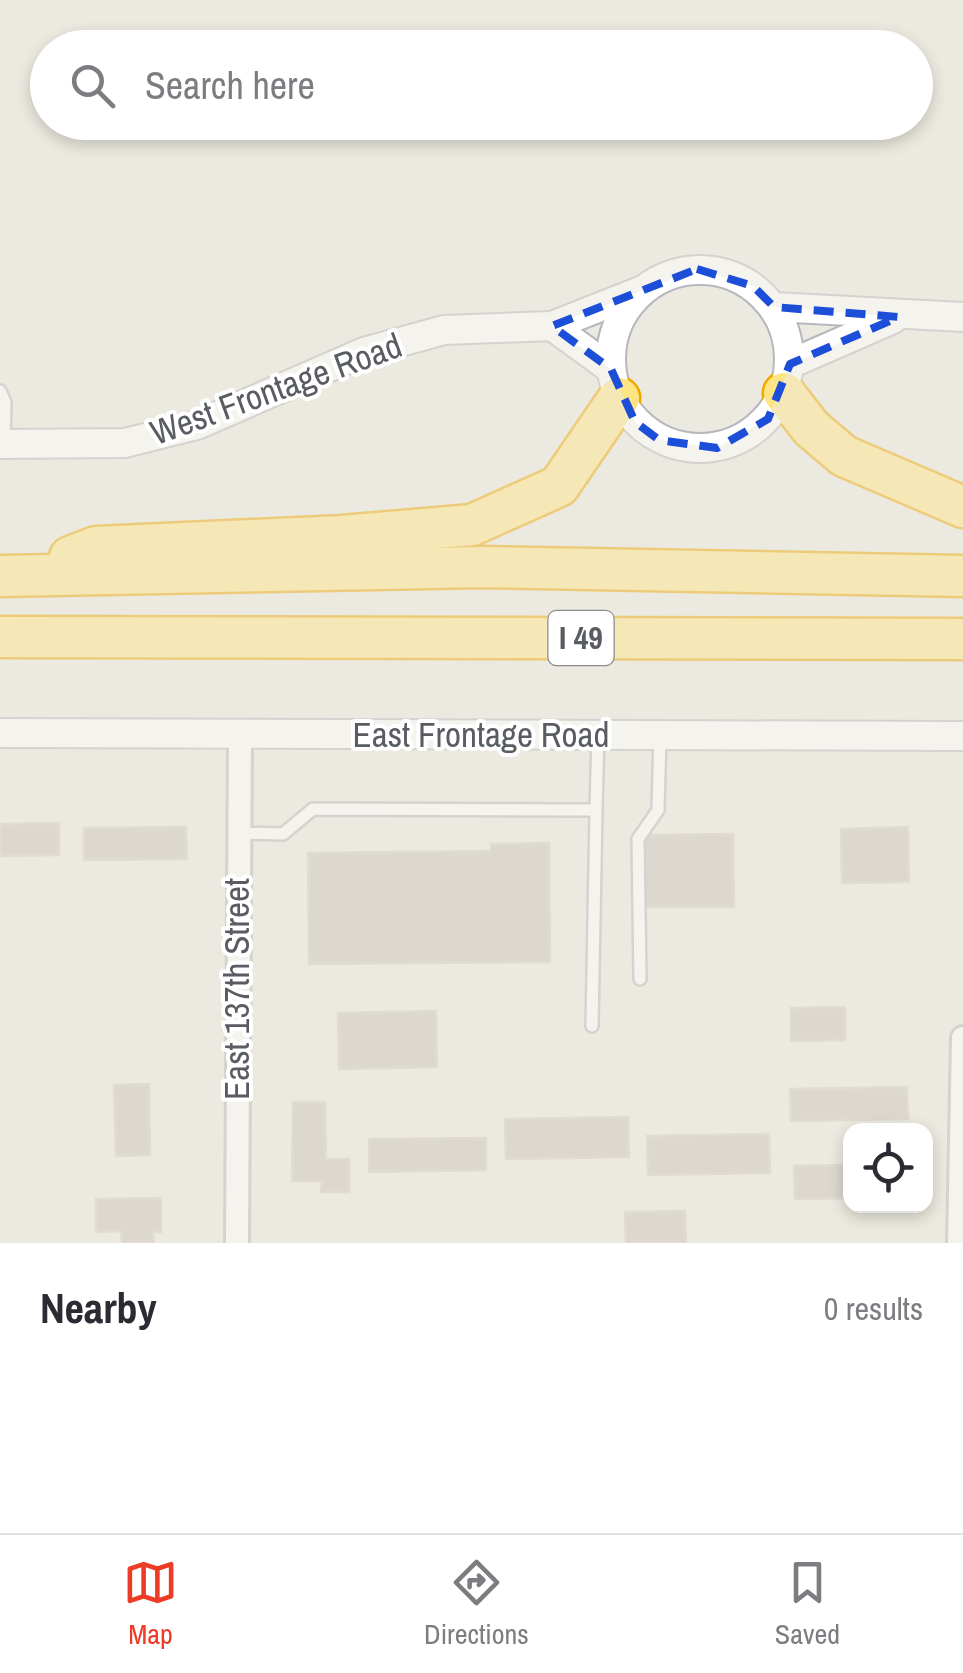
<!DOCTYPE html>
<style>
body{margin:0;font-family:"Archivo Narrow",sans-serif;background:#f7f7f7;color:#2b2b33}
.controls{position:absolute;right:30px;bottom:30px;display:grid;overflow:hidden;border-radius:20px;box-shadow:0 5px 15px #0003}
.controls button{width:90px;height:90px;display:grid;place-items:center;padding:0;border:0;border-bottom:2px solid #e1e1e2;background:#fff;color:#2b2b33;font:50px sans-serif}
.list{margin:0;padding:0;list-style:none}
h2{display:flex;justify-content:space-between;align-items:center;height:130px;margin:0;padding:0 40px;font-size:42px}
h2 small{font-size:32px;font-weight:400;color:#7c7c81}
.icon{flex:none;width:55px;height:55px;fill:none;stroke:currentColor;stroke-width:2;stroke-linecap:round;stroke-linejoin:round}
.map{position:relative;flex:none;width:963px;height:1243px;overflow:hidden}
.search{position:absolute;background:#fff;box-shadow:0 5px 15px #0003;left:30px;right:30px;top:30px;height:110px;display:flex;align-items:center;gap:25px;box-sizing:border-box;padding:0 35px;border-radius:55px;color:#7c7c81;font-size:38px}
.sheet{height:290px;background:#fff}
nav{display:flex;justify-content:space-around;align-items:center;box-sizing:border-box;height:140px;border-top:2px solid #e1e1e2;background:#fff;font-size:28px;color:#7c7c81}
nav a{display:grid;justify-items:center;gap:5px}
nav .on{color:#ed3b25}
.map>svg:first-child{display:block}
.building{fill:#c7c4bd;stroke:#d1ccbe;stroke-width:2.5}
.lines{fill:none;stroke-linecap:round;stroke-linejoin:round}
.service-casing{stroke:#b6b8bd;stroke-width:16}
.minor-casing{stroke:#b6b8bd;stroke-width:28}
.tertiary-casing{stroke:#b6b8bd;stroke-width:32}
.motorway-casing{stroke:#eca900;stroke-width:45}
.service{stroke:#fff;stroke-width:11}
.minor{stroke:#fff;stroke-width:22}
.tertiary{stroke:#fff;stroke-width:28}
.motorway{stroke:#ffe484;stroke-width:40}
.marked{fill:none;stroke:#1d4ed8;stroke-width:8;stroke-dasharray:20 12;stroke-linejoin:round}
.labels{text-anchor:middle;stroke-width:8;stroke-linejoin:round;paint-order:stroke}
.shield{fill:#fff;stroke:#8b8d90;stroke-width:2.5}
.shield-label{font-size:32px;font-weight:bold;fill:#595c61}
.street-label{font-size:35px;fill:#595c61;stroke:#fff}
</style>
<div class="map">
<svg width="963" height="1243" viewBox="0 0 963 1243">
<rect width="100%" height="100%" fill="#eceae0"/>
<g class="building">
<path d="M59,823V855L0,856V824Z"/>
<path d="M186,827L187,859L84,860V828Z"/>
<path d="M908,827L909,882L842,883L841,829Z"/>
<path d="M733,834L734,907H644V835Z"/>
<path d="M549,843L550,962L309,964L308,853L491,851V844Z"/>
<path d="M845,1007V1040L791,1041V1008Z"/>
<path d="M436,1011L437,1067L339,1069L338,1013Z"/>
<path d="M149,1084L150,1155L116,1156L114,1085Z"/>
<path d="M907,1087L908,1119L791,1121L790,1089Z"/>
<path d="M293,1102H325L326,1159H349V1192H321L322,1181H292Z"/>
<path d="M628,1117L629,1157L506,1159L505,1119Z"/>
<path d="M769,1134L770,1173L648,1175L647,1136Z"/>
<path d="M486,1138V1170L369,1172V1139Z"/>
<path d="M850,1165V1198L795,1199L794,1166Z"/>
<path d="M161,1198V1232H153L154,1243H122L121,1231L96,1232V1199Z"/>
<path d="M685,1211L686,1243H626L625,1212Z"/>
</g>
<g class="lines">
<g class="service-casing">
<g id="service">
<path d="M0,391L5,402L4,444"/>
<path d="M238,833L283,834L313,809L596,810L598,735"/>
<path d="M640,979L638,839L658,810L660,735"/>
<path d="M592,1026L596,810"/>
</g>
</g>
<g class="minor-casing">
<g id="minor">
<path d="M237,1243L240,735"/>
<path d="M959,1243L963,1038"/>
</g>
</g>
<g class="tertiary-casing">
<g id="tertiary">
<circle cx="700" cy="359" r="89"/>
<path d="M774,307L963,317"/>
<path d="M552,326L611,369"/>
<path d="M790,364L893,319"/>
<path d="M0,444L125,443L197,425L364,352L444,330L552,326L643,290"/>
<path d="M0,733L963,736"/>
</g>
</g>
<g class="motorway-casing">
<g id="motorway">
<path d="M784,393L811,428L844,456L963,507"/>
<path d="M70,557L96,547L342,536L472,525L559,486L619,398"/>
<path d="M0,576L483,567L963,576"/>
<path d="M0,637L963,639"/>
</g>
</g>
<use href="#service" class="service"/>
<use href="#minor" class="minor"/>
<use href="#tertiary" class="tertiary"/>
<use href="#motorway" class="motorway"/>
</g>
<path d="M0 0H963V1243H0ZM697,269L753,286L774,307L899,317L790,364L768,419L717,448L659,440L635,422L611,369L552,326Z" fill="#eceae0" fill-opacity=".55" fill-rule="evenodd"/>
<path class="marked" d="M697,269L753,286L774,307L899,317L790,364L768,419L717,448L659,440L635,422L611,369L552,326Z"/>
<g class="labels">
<rect class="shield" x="548.5" y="611" width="65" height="54" rx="8"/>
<g class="shield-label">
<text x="581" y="649">I 49</text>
</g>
<g class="street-label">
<text transform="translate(276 389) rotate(-20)" y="12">West Frontage Road</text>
<text x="481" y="747">East Frontage Road</text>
<text transform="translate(237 989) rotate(-90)" y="12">East 137th Street</text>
</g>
</g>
</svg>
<div class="controls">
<button><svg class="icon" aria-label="locate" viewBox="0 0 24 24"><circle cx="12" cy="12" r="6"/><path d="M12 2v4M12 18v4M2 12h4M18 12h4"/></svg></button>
</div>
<div class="search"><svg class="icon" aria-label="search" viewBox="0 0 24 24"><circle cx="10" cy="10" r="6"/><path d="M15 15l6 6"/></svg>Search here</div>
</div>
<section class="sheet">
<h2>Nearby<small>0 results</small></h2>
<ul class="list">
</ul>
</section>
<nav>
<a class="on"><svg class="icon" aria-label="map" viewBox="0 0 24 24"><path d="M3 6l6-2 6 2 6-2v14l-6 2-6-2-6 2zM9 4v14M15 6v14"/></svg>Map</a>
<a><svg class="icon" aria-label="directions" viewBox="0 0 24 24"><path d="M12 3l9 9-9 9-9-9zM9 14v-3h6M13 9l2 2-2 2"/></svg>Directions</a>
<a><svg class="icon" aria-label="saved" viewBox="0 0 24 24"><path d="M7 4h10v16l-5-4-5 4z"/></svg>Saved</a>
</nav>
